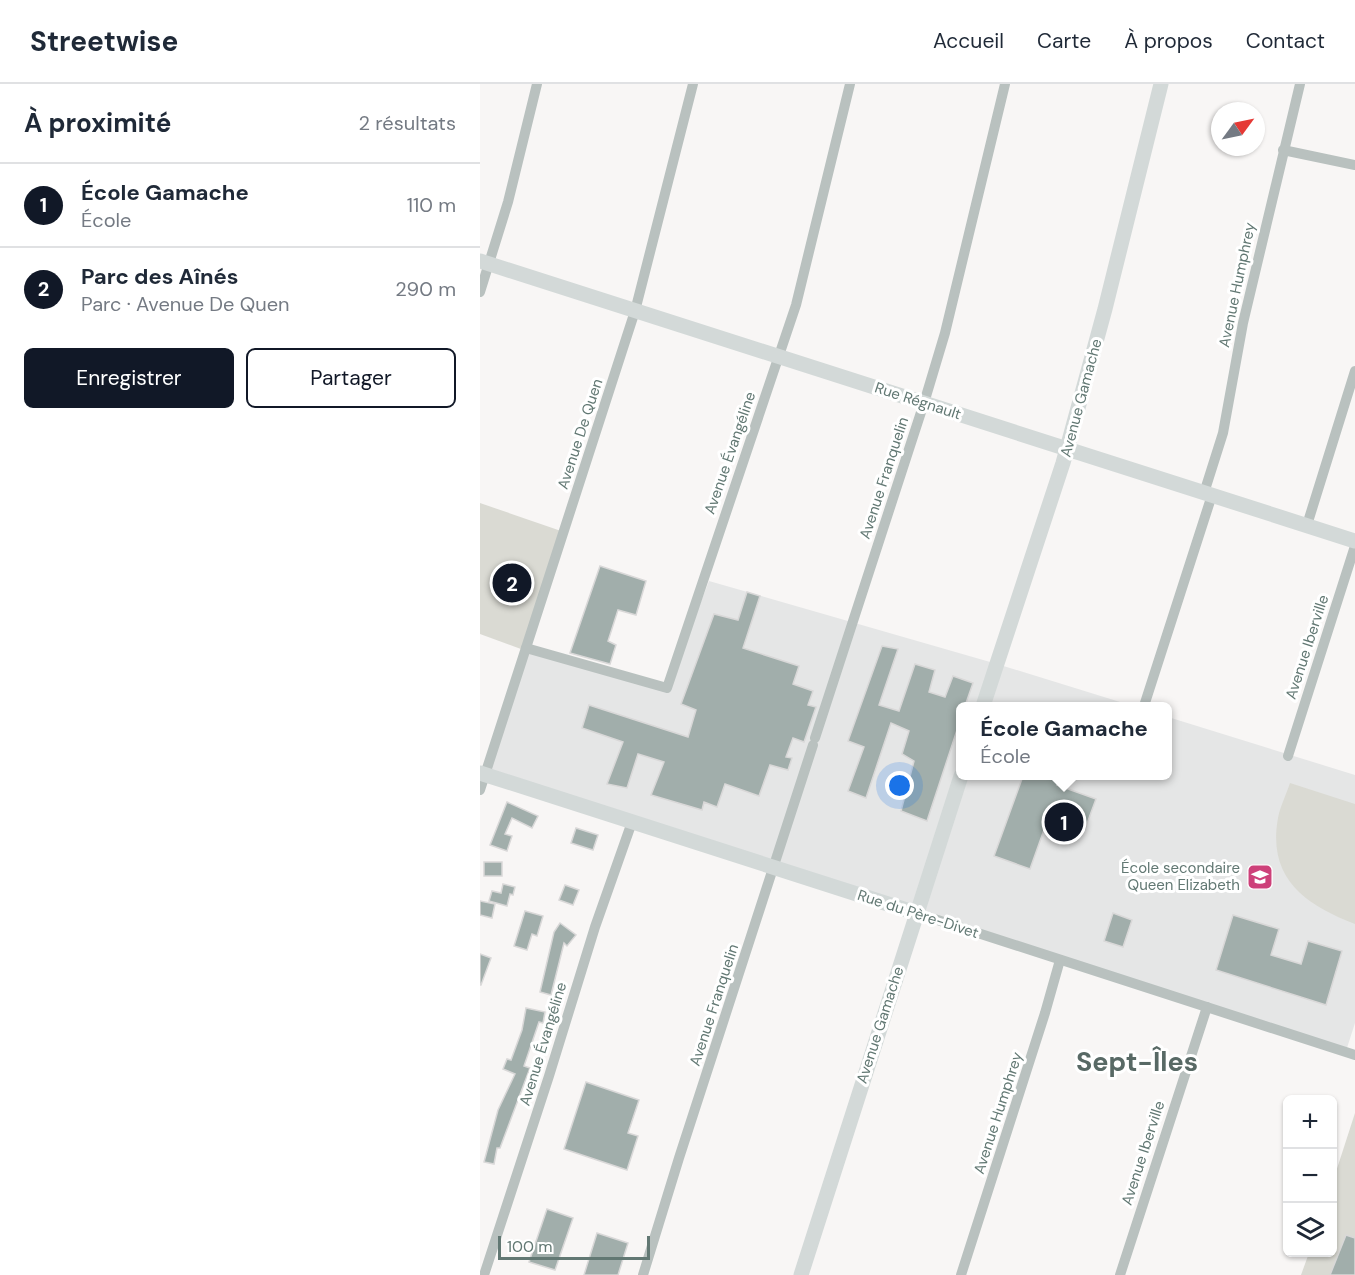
<!DOCTYPE html>
<html lang="fr">
<meta charset="utf-8">
<style>
body{margin:0;font-family:"DM Sans",sans-serif;background:#f2f2f3;color:#1f2937}
.controls{position:absolute;right:18px;bottom:18px;display:grid;overflow:hidden;border-radius:9px;box-shadow:0 2px 4px #0004}
.controls button{width:54px;height:54px;display:grid;place-items:center;padding:0;border:0;border-bottom:2px solid #e0e1e3;background:#fff;color:#1f2937;font:30px sans-serif}
.compass{position:absolute;left:731px;top:18px;width:54px;height:54px;border-radius:50%;background:#fff;box-shadow:0 2px 4px #0004;rotate:57deg}
.scale{position:absolute;left:18px;bottom:15px;width:152px;box-sizing:border-box;padding-left:6px;border:3px solid #627873;border-top:0;font-size:16px;line-height:21px;white-space:nowrap;color:#627873;-webkit-text-stroke:4px #fff;paint-order:stroke}
.you{position:absolute;left:420px;top:702px;width:21px;height:21px;margin:-15px;border:4px solid #fff;border-radius:50%;background:#1a73e8;box-shadow:0 0 0 9px #1a73e833}
.badge{display:grid;place-items:center;width:39px;height:39px;border-radius:50%;background:#111827;color:#fff;font-size:20px;font-weight:700}
.pin{position:absolute;translate:-50% -50%;border:3px solid #fff;box-shadow:0 2px 6px #0006}
.popup{position:absolute;left:476px;top:618px;width:216px;height:78px;box-sizing:border-box;display:grid;place-content:center;border-radius:9px;background:#fff;filter:drop-shadow(0 2px 4px #0005);font-size:20px;white-space:nowrap;color:#747a83}
.popup b{font-size:22px;color:#1f2937}
.popup::after{content:'';position:absolute;left:50%;top:100%;margin-left:-12px;border:12px solid transparent;border-top-color:#fff}
.list{margin:0;padding:0;list-style:none}
h2{display:flex;justify-content:space-between;align-items:center;height:78px;margin:0;padding:0 24px;font-size:26px}
h2 small{font-size:20px;font-weight:400;color:#747a83}
.list li{display:grid;grid-template-columns:39px 1fr auto;gap:18px;align-items:center;box-sizing:border-box;height:84px;padding:0 24px;border-top:2px solid #e0e1e3}
.list b{display:block;font-size:22px;white-space:nowrap}
.list p{margin:0;font-size:20px;white-space:nowrap;color:#747a83}
.list em{font-size:20px;font-style:normal;color:#747a83}
.actions{display:flex;gap:12px;padding:18px 24px}
.actions a{flex:1;padding:14px 0;border:2px solid #111827;border-radius:9px;text-align:center;font-size:21px;color:#111827}
.actions .main{background:#111827;color:#fff}
.icon{flex:none;width:33px;height:33px;fill:none;stroke:currentColor;stroke-width:2;stroke-linecap:round;stroke-linejoin:round}
.map{position:relative;flex:none;width:875px;height:1191px;overflow:hidden}
header{display:flex;align-items:center;gap:36px;box-sizing:border-box;height:84px;padding:0 30px;background:#fff;border-bottom:2px solid #e0e1e3}
header strong{font-size:28px}
nav{display:flex;gap:33px;margin-inline-start:auto;font-size:21px}
main{display:flex}
aside{flex:1;background:#fff}
.map>svg:first-child{display:block}
.built{fill:#e5e6e6}
.green{fill:#dadad3}
.building{fill:#a1aeab;stroke:#d9d8d8;stroke-width:1.5}
.lines{fill:none;stroke-linecap:round;stroke-linejoin:round}
.street{stroke:#b9c1bf;stroke-width:10}
.secondary{stroke:#d3d9d8;stroke-width:15}
.labels{text-anchor:middle;stroke-width:6;stroke-linejoin:round;paint-order:stroke}
.street-label{font-size:15px;fill:#627873;stroke:#fff}
.poi-label{font-size:15px;fill:#627873;stroke:#fff;text-anchor:end}
.town-label{font-size:27px;font-weight:bold;fill:#586965;stroke:#fff}
</style>
<header>
<strong>Streetwise</strong>
<nav><a>Accueil</a><a>Carte</a><a>À propos</a><a>Contact</a></nav>
</header>
<main>
<aside>
<h2>À proximité<small>2 résultats</small></h2>
<ul class="list">
<li><span class="badge">1</span><div><b>École Gamache</b><p>École</p></div><em>110 m</em></li>
<li><span class="badge">2</span><div><b>Parc des Aînés</b><p>Parc · Avenue De Quen</p></div><em>290 m</em></li>
</ul>
<div class="actions"><a class="main">Enregistrer</a><a>Partager</a></div>
</aside>
<div class="map">
<svg width="875" height="1191" viewBox="0 0 875 1191">
<rect width="100%" height="100%" fill="#f8f6f5"/>
<path class="built" d="M229,497L517,580L653,622H480V692H688V633L875,691V939L866,967L5,690L46,564L187,604Z"/>
<g class="green">
<path d="M0,419L84,448L41,565L0,550Z"/>
<path d="M810,699L875,720V840C826,821 787,795 798,734C800,723 806,711 810,699Z"/>
<path d="M875,1029V1191H821L829,1169L852,1168L853,1097Z"/>
</g>
<g class="building">
<path d="M120,482L166,497L156,531L138,526L128,557L136,561L130,580L90,569Z"/>
<path d="M267,508L280,512L263,564L319,582L313,600L333,607L328,621L336,623L324,658L313,654L306,673L312,674L308,686L290,681L279,712L245,700L237,723L224,718L222,726L171,711L184,678L158,670L147,704L127,700L143,658L102,644L109,621L208,653L216,626L201,620L234,530L258,536Z"/>
<path d="M402,562L418,565L399,621L419,627L435,580L455,586L449,608L465,613L473,592L493,599L485,622H480V637L447,737L421,727L434,677L422,670L429,647L411,639L386,714L368,707L384,663L368,657Z"/>
<path d="M543,692H580L577,701L616,715L605,745L569,732L550,785L514,772Z"/>
<path d="M27,718L58,732L52,744L32,734L25,750L32,752L27,767L10,761Z"/>
<path d="M96,744L118,751L113,766L91,759Z"/>
<rect x="4" y="778" width="18" height="14"/>
<path d="M23,800L35,803L33,811L30,810L27,822L9,817L12,807L21,809Z"/>
<path d="M85,801L99,806L93,821L79,816Z"/>
<path d="M0,817L15,820L12,834L0,831Z"/>
<path d="M45,827L63,832L57,852L52,850L47,866L34,862Z"/>
<path d="M633,829L652,836L643,863L624,857Z"/>
<path d="M753,831L799,845L791,871L821,880L828,857L862,867L846,921L736,886Z"/>
<path d="M80,839L96,851L87,862L84,859L71,911L60,908L74,848Z"/>
<path d="M0,870L11,874L1,901H0Z"/>
<path d="M46,924L65,928L63,939L59,938L44,982L50,984L20,1064H17L14,1080L4,1078L18,1026L35,990L23,985L27,975L31,976L42,946Z"/>
<path d="M106,998L159,1016L148,1049L158,1052L147,1086L84,1065Z"/>
<path d="M67,1125L93,1134L75,1186L49,1178Z"/>
<path d="M117,1149L148,1159L138,1191H104Z"/>
<path d="M866,1151L875,1154V1191H850Z"/>
</g>
<g class="lines">
<g class="street">
<path d="M803,66L875,81"/>
<path d="M0,208L28,118L57,0"/>
<path d="M724,409L743,349L763,239L820,0"/>
<path d="M827,441L875,287"/>
<path d="M46,564L187,604L316,221L370,0"/>
<path d="M664,622L732,411"/>
<path d="M335,654L444,319L465,249L525,0"/>
<path d="M808,672L875,462"/>
<path d="M0,706L155,227L213,0"/>
<path d="M436,829L875,971"/>
<path d="M4,1191L69,992L115,843L152,738"/>
<path d="M163,1191L199,1074L333,661"/>
<path d="M481,1191L565,929L580,876"/>
<path d="M640,1191L727,923"/>
</g>
<g class="secondary">
<path d="M0,177L875,457"/>
<path d="M503,622L583,379L625,225L681,0"/>
<path d="M0,689L436,829"/>
<path d="M321,1191L481,692"/>
</g>
</g>
<defs>
<g id="school-square" transform="scale(1.35)"><rect x="-9" y="-9" width="18" height="18" rx="4" fill="#cd4079" stroke="#fff"/><path d="M0-5L7-2L0 1L-7-2ZM-4 1L0 2.5L4 1V4Q0 6-4 4Z" fill="#fff"/></g>
</defs>
<g fill-rule="evenodd">
<use href="#school-square" x="780" y="793"/>
</g>
<g class="labels">
<g class="street-label">
<text transform="translate(757 201) rotate(-78)" y="5">Avenue Humphrey</text>
<text transform="translate(601 314) rotate(-75)" y="5">Avenue Gamache</text>
<text transform="translate(438 317) rotate(18)" y="5">Rue Régnault</text>
<text transform="translate(100 350) rotate(-72)" y="5">Avenue De Quen</text>
<text transform="translate(250 369) rotate(-71)" y="5">Avenue Évangéline</text>
<text transform="translate(404 394) rotate(-72)" y="5">Avenue Franquelin</text>
<text transform="translate(827 563) rotate(-72)" y="5">Avenue Iberville</text>
<text transform="translate(438 830) rotate(18)" y="5">Rue du Père-Divet</text>
<text transform="translate(234 921) rotate(-72)" y="5">Avenue Franquelin</text>
<text transform="translate(400 941) rotate(-72)" y="5">Avenue Gamache</text>
<text transform="translate(63 960) rotate(-73)" y="5">Avenue Évangéline</text>
<text transform="translate(518 1029) rotate(-72)" y="5">Avenue Humphrey</text>
<text transform="translate(663 1069) rotate(-72)" y="5">Avenue Iberville</text>
</g>
<g class="poi-label">
<text x="760" y="789">École secondaire<tspan x="760" dy="17">Queen Elizabeth</tspan></text>
</g>
<g class="town-label">
<text x="657" y="987">Sept-Îles</text>
</g>
</g>
</svg>
<div class="controls">
<button>+</button>
<button>−</button>
<button><svg class="icon" aria-label="layers" viewBox="0 0 24 24"><path d="M12 4l9 5-9 5-9-5zM3 14l9 5 9-5"/></svg></button>
</div>
<svg class="compass" viewBox="-18 -18 36 36"><path d="M0-13l5 13h-10z" fill="#e53935"/><path d="M0 13l5-13h-10z" fill="#747a83"/></svg>
<div class="scale">100 m</div>
<div class="you"></div>
<div class="pin badge" style="left:584px;top:738px">1</div>
<div class="popup"><b>École Gamache</b>École</div>
<div class="pin badge" style="left:32px;top:499px">2</div>
</div>
</main>
